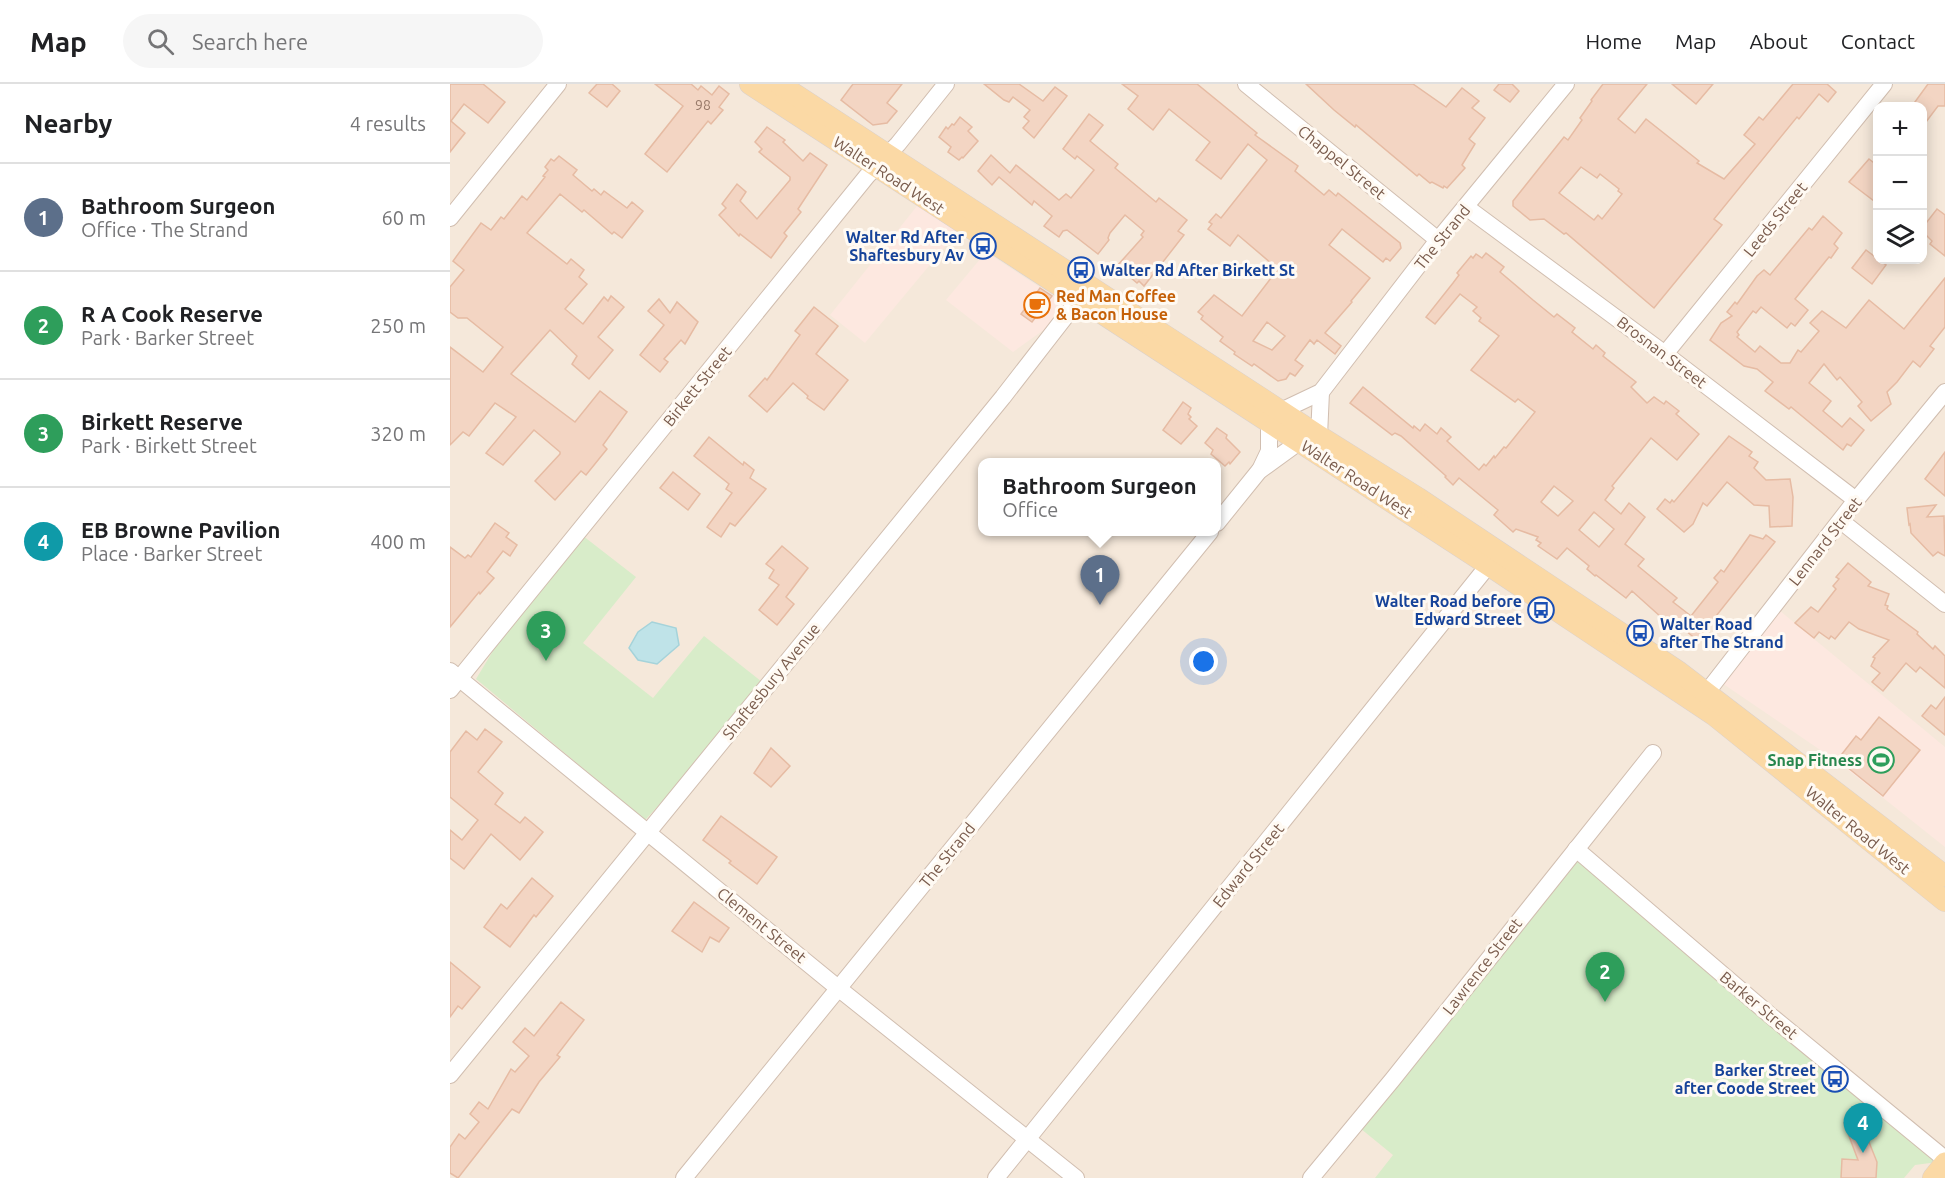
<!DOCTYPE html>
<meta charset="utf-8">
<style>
body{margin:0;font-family:Ubuntu,sans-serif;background:#f6f6f6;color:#202124}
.controls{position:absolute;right:18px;top:18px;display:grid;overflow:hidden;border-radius:12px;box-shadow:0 3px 15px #0003}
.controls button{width:54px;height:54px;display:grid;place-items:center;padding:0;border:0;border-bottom:2px solid #e0e0e0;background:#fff;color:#202124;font:30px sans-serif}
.you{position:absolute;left:754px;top:578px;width:21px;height:21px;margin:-15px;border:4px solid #fff;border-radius:50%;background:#1a73e8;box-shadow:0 0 0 9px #1a73e833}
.badge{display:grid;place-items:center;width:39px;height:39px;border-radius:50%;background:#2563eb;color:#fff;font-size:20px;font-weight:700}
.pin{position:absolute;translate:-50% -50px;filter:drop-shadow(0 2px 3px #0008)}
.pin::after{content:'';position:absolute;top:32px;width:21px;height:18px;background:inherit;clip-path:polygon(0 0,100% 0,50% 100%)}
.popup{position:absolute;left:528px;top:374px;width:243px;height:78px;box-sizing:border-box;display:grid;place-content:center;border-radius:12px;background:#fff;filter:drop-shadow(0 2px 4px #0005);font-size:20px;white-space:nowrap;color:#757577}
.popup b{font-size:22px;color:#202124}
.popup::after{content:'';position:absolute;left:50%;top:100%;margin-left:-12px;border:12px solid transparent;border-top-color:#fff}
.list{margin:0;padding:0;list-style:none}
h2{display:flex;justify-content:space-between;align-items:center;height:78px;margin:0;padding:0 24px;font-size:26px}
h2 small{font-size:20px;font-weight:400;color:#757577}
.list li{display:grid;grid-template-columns:39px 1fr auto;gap:18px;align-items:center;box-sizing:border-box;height:108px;padding:0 24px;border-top:2px solid #e0e0e0}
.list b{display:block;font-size:22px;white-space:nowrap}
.list p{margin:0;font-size:20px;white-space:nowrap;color:#757577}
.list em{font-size:20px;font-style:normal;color:#757577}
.icon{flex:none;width:33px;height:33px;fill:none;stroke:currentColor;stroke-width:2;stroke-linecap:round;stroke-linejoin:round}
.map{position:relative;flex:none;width:1495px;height:1094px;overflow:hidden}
header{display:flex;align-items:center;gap:36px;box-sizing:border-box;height:84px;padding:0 30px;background:#fff;border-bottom:2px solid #e0e0e0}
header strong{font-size:28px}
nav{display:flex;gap:33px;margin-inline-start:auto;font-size:21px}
.search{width:420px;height:54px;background:#f6f6f6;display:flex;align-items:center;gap:15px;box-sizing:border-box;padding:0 21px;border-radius:33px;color:#757577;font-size:22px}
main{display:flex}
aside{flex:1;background:#fff}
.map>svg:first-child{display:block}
.residential{fill:#f5e8da;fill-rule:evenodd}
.commercial{fill:#fde8e0}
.green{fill:#d8ecc9}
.water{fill:#bfe3e8;stroke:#a5d3da;stroke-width:1.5}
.building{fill:#f3d5c3;stroke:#e6bba3;stroke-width:1.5;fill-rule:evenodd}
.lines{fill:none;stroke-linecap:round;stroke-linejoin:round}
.minor-casing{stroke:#d1beb0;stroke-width:18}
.major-casing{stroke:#dad1cd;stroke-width:22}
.minor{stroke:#fff;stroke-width:16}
.major{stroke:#fbd9a5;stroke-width:21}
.labels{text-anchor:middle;stroke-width:6;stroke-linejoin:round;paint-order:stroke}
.number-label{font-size:14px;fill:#987a6a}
.street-label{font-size:16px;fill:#7a5c4d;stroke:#fffaf3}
.transit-label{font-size:16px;font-weight:bold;fill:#164399;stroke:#fffaf3;text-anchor:end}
.food-label{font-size:16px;font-weight:bold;fill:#c56008;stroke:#fffaf3;text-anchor:start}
.leisure-label{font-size:16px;font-weight:bold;fill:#27864d;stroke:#fffaf3;text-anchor:end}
</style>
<header>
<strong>Map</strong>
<div class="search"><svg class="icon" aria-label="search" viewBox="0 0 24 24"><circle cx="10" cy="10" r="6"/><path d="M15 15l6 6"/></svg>Search here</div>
<nav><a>Home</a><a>Map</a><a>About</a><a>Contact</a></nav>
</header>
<main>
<aside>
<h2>Nearby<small>4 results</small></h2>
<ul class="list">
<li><span class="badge" style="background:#5c6f8a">1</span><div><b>Bathroom Surgeon</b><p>Office · The Strand</p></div><em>60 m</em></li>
<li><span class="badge" style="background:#2e9e5b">2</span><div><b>R A Cook Reserve</b><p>Park · Barker Street</p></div><em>250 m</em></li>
<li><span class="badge" style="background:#2e9e5b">3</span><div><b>Birkett Reserve</b><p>Park · Birkett Street</p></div><em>320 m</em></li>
<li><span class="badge" style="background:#0f9aa8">4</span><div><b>EB Browne Pavilion</b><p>Place · Barker Street</p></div><em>400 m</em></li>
</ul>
</aside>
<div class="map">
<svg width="1495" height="1094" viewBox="0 0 1495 1094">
<rect width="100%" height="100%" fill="#fdf6ec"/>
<path class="residential" d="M0,0H1495V1094H0ZM1428,22H1472V176H1428ZM533,378H767V448H533Z"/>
<g class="commercial">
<path d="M467,122L508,147L415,259L380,231Z"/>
<path d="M536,168L623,225L563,268L496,216Z"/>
<path d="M1324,522L1495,663V763L1388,678L1266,595Z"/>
</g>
<g class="green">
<path d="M128,448L186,493L133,559L203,614L254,552L317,602L294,630L195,736L26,595L75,514Z"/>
<path d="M1126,765L1495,1077L1465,1081L1454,1094H925L943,1071L905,1040Z"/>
</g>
<path class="water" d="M202,538L226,544L229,561L207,580L188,576L179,564L188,548Z"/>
<g class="building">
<path d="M0,0H33L55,18L38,39L14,20L1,37L15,49L0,68Z"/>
<path d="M147,0H162L170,7L157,23L139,9Z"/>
<path d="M205,0H241L248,6L251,2L262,11L269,2L279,10L269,23L273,26L261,40L258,37L217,88L195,70L233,22Z"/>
<path d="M403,0H452L437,19L447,27L437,39L423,41L391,16Z"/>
<path d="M534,0H569L593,17L605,3L617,12L584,54L573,44L579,37L574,33L580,26L563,13L559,18L554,16Z"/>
<path d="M672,0H747L807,49L805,51L848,82L845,87L874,111L879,106L886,112L888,109L950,159L951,164L940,177L936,174L933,178L892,145L879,161L920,194L901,217L902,218L875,249L891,262L885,270L867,256L864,260L860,256L845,276L853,282L845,292L840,289L836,295L828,297L804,280L802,282L784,270L785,268L770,257L773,253L751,235L753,232L748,228L764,211L792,232L828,185L788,151L780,162L758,145L762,140L759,138L766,130L771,134L817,76L798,60L771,95L746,76L760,58L719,25L703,46L678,25L688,12ZM817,238L835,252L822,266L803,257Z"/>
<path d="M856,0H963L996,23L1012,4L1029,17L1022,24L1035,34L1019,55L1025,60L1012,81L1015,84L997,104L994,102L993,104L982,98L980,99L969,90L967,92L906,41L905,43L884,26Z"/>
<path d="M1049,0H1062L1069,7L1060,18L1044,6Z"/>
<path d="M1153,0H1197L1168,35L1185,49L1196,35L1249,77L1247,79L1274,95L1305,60L1294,51L1309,33L1313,36L1343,0H1377L1386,8L1378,18L1369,10L1349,35L1347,33L1264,135L1272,141L1204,224L1116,149L1114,150L1094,135L1080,136L1063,122V117L1114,53L1118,56L1132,36L1130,34L1142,17L1141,16ZM1131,83L1147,94L1150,90L1169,105L1168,107L1172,110L1152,135L1148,131L1144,136L1109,109Z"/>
<path d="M1222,0H1263L1246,20Z"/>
<path d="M1478,0H1495V22H1488L1473,42V22H1462Z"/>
<path d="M639,30L653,41L640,57L668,80L665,84L706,118L709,114L737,136L728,147L734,151L694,202L689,197L687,199L667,182L693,153L691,151L694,147L675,131L660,149L658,154L659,156L648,170L617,146L613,147L609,153L594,142L602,132L584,117L582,121L549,93L542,101L528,87L541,71L560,89L566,81L609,116L616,110L621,114L644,86L627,72L625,75L613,65Z"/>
<path d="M510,33L522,43L518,47L528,57L513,74L512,73L509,76L498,68L501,63L489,53L496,43L498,45L502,40L504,41Z"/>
<path d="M317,43L335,56L333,58L353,77L360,69L377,81L348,125L351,128L334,149L337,152L321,174L290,150L289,152L269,131L276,124L272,120L287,100L296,108L290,117L307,135L340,96V93L309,68L312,65L305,58Z"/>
<path d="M109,72L127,86L123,91L142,107L144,105L151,111L154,107L177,124L182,118L193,127L172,154L164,148L162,150L134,126L132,128L110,110L77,149L117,180L121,175L134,186L129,193L137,200L115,225L133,240L154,213L158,217L161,212L174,223L148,253L163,266L139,295L122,280L127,272L100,246L61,290L125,338L150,307L177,328L153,361L157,365L136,391L131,387L105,416L85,397L110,370V368L84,346L53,381L36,369L66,333L45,319L19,352L13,348L0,361V263L33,288L53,263L17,234H8L0,228V203L14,186L3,177L31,139L41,146L51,133L54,135L72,112L77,116L95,93L93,92L98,86L95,83L101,75L104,77Z"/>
<path d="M1419,75L1428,82V120L1399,98Z"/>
<path d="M1487,125L1495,131V172L1480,160L1482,157L1473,148V143Z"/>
<path d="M1373,132L1392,149L1384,160L1388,164L1381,174L1379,173L1345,215L1358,226L1345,242L1341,239L1337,244L1311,223L1306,229L1303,227L1287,248L1289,251L1287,253L1305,268L1310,262L1331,279H1340L1348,266L1351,268L1369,247L1360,239L1372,227L1396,244L1419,216L1454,245L1495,194V243L1480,262L1484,265L1470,283L1463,277L1447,298L1437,308L1441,320L1421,337L1408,322L1412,318L1390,293L1387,296L1374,280L1359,299L1381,317L1373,327L1392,343L1400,334L1414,346L1401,362L1397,360L1393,366L1341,323L1339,325L1315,307L1323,298L1307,285L1294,282L1260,256L1271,239L1282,232L1277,228L1285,218L1287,220L1307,192L1314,186L1320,191L1359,144L1362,146Z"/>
<path d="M1416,166L1436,181L1422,200L1402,184Z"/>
<path d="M1036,169L1054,183L1050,188L1083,216L1104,233L1107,230L1125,244L1122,248L1143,265L1146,261L1155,269L1153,272L1186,298L1181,303L1197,319L1204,313L1214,320L1216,317L1229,327L1226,330L1249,350L1227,376L1201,354L1162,402L1164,404L1155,416L1171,430L1179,419L1195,433L1175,460L1194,475L1188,482L1227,514L1223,518L1241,532L1268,498L1264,494L1271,486L1274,488L1300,451L1313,455L1316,451L1325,458L1247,556L1219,533L1217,536L1212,532L1211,533L1182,507L1176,514L1146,491L1145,492L1137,485L1139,482L1117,464L1107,475L1088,462L1091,459L1086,456L1088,453L1066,445L1063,448L1044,431L1048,426L1009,394L1003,401L995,393L996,392L951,352L945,349L942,351L900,319L913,303L963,344L964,342L970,347L975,340L987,350L991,344L1001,353L997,357L1029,386L1034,380L1036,382L1044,372L1045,374L1054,363L1056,364L1085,328L1068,315L1065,318L1021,286L1049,252L1029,237L1031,234L1023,227L1027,223L1010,210L985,240L976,233L1003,199L1009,191L1007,189L1021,172L1023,174L1026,170L1032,174ZM1104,402L1123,417L1108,432L1091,418ZM1144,428L1164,445L1149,463L1129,446Z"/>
<path d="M590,204L602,212L582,238L571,230Z"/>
<path d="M209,215L220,229L227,218L248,238L235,260L231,256L214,275L218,278L210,288L190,271L214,241L198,227Z"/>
<path d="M364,223L388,242L366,270L398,296L374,326L357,314L358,312L343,299L317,328L299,312L315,294L317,296L350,251L345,247Z"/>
<path d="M733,318L741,324L738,330L741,333L739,335L747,342L731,360L713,346Z"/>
<path d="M767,344L777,351L776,354L790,368L780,380L779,378L775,382L761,370L763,366L755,359Z"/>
<path d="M1279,352L1302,368L1299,372L1308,378L1304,384L1316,396L1340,395L1343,413L1342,442L1320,443L1319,422L1304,421L1277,398L1257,422L1253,419L1243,440L1234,448L1207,425L1215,415L1220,419L1222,416L1224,418Z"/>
<path d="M259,353L293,381L294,378L304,386L300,394L316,405L285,442L280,439L271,453L257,443L282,409L276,405L279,400L244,372Z"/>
<path d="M1495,368V412L1475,395Z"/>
<path d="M223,388L250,410L238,426L210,404Z"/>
<path d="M1486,421L1477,433L1494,432L1495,472L1488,468L1483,472L1461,449L1460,440L1459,441L1457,424Z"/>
<path d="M45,439L59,449L56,453L67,461L60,472L53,467L37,488L44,494L30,510L29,508L0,543V463L15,474L18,471L21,473Z"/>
<path d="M332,462L358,484L336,513L344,520L327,541L309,526L329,501L319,494L324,486L316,480Z"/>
<path d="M1398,479L1421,498L1418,502L1439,510L1435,521L1438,522L1437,525L1468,548L1467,550L1483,565L1485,562L1495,572V604L1470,583L1466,588L1456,579L1433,607L1422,598L1430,589L1421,582L1425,574L1423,573L1439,556L1409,545L1399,538L1385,555L1381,552L1379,555L1369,548L1364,554L1345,539L1361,523L1368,528L1386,505L1383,502L1389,495L1386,493Z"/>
<path d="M1495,613V651L1472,632L1481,621L1486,625Z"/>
<path d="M1429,633L1470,666L1433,712L1392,679L1396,674L1392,670L1406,652L1411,656Z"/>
<path d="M35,645L52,658L28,688L53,709L45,720L70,739L75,733L93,748L70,776L41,750L14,785L0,774V746L12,756L28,736L0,713V668L16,647L27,656Z"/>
<path d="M321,664L340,682L321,703L304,689Z"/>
<path d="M271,732L327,773L307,800L279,779L281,777L253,756Z"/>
<path d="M82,794L103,812L86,833L84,831L60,863L34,843L51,820L57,825Z"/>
<path d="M244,818L279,844L269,858L260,853L252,868L222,847Z"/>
<path d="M0,878L30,903L12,925L8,922L0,933Z"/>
<path d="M111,918L134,936L107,971L110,973L89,998L69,1029L62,1025L8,1094L0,1089V1063L9,1050L15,1055L29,1038L20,1030L29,1018L38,1025L61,985L65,988L79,972L63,958L75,944L84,952Z"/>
<path d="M1409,1033L1427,1078L1426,1094H1391L1392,1075L1408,1076L1394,1039Z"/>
</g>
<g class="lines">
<g class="minor-casing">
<g id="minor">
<path d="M796,0L988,156"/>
<path d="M1016,123L1215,270L1406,416"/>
<path d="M0,134L108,0"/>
<path d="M1215,270L1434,0"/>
<path d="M831,327L871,308L988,156L1116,0"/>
<path d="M869,352L871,308"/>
<path d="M810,386L819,367V339"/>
<path d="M1391,437L1495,520"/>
<path d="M767,439L809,387L849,358"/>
<path d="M0,587L388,904L626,1094"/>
<path d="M0,606L417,92L448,60L496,0"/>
<path d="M1257,608L1406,416L1495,308"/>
<path d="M1126,765L1321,932L1495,1075"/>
<path d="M0,991L553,313L636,206"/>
<path d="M234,1094L760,448"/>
<path d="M546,1094L1045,473"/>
<path d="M861,1094L943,995L1203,669"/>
</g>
</g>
<g class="major-casing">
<g id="major">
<path d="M300,0L1040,482L1264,631L1495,817"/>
<path d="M329,0L869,352L968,414L1229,588L1495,792"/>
<path d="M1483,1094L1495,1079"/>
</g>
</g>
<use href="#minor" class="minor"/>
<use href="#major" class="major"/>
</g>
<defs>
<g id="bus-ring" transform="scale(1.35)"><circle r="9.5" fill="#fffaf3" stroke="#1a4fb4" stroke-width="1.5"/><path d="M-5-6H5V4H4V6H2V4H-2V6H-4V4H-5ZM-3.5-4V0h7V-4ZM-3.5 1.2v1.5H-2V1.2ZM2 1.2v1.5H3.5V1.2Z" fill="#1a4fb4"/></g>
<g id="cafe-ring" transform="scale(1.35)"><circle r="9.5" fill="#fffaf3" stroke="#e8710a" stroke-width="1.5"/><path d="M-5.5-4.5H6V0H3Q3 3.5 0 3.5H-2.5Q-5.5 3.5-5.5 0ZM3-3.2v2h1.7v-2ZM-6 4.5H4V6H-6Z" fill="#e8710a"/></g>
<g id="stadium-ring" transform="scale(1.35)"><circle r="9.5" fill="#fffaf3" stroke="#2e9e5b" stroke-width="1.5"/><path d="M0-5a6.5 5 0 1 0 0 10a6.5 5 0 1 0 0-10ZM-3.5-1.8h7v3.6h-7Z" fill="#2e9e5b"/></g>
</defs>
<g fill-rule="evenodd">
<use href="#bus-ring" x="533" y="162"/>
<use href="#bus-ring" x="631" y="186"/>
<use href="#cafe-ring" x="587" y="221"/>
<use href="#bus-ring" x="1091" y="526"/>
<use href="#bus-ring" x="1190" y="549"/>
<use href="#stadium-ring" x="1431" y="676"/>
<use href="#bus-ring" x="1385" y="995"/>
</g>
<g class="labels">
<g class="number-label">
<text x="253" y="26">98</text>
</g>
<g class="street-label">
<text transform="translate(892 78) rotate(39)" y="6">Chappel Street</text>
<text transform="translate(439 91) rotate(33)" y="6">Walter Road West</text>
<text transform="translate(1325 135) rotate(-51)" y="6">Leeds Street</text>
<text transform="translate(992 153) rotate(-51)" y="6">The Strand</text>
<text transform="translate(1212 268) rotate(37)" y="6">Brosnan Street</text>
<text transform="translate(247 302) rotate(-51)" y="6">Birkett Street</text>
<text transform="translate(907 395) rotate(33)" y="6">Walter Road West</text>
<text transform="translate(1375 457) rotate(-52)" y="6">Lennard Street</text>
<text transform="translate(321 597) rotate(-51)" y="6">Shaftesbury Avenue</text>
<text transform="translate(1408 746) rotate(39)" y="6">Walter Road West</text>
<text transform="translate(497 771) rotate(-51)" y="6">The Strand</text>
<text transform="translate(798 781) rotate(-51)" y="6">Edward Street</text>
<text transform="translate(312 841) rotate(39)" y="6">Clement Street</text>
<text transform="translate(1032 882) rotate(-52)" y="6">Lawrence Street</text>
<text transform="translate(1309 921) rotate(40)" y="6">Barker Street</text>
</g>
<g class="transit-label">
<text x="514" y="159">Walter Rd After<tspan x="514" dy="18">Shaftesbury Av</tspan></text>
<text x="650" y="192" text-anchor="start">Walter Rd After Birkett St</text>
<text x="1072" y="523">Walter Road before<tspan x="1072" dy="18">Edward Street</tspan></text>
<text x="1210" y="546" text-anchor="start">Walter Road<tspan x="1210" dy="18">after The Strand</tspan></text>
<text x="1366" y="992">Barker Street<tspan x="1366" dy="18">after Coode Street</tspan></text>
</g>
<g class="food-label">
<text x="606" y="218">Red Man Coffee<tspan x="606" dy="18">&amp; Bacon House</tspan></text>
</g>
<g class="leisure-label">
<text x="1412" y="682">Snap Fitness</text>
</g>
</g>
</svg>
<div class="controls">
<button>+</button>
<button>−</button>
<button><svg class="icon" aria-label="layers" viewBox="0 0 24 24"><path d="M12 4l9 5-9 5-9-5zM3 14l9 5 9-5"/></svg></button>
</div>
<div class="you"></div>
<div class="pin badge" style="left:650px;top:521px;background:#5c6f8a">1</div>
<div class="popup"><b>Bathroom Surgeon</b>Office</div>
<div class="pin badge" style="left:1155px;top:918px;background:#2e9e5b">2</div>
<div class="pin badge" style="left:96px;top:577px;background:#2e9e5b">3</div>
<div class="pin badge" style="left:1413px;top:1069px;background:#0f9aa8">4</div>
</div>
</main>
